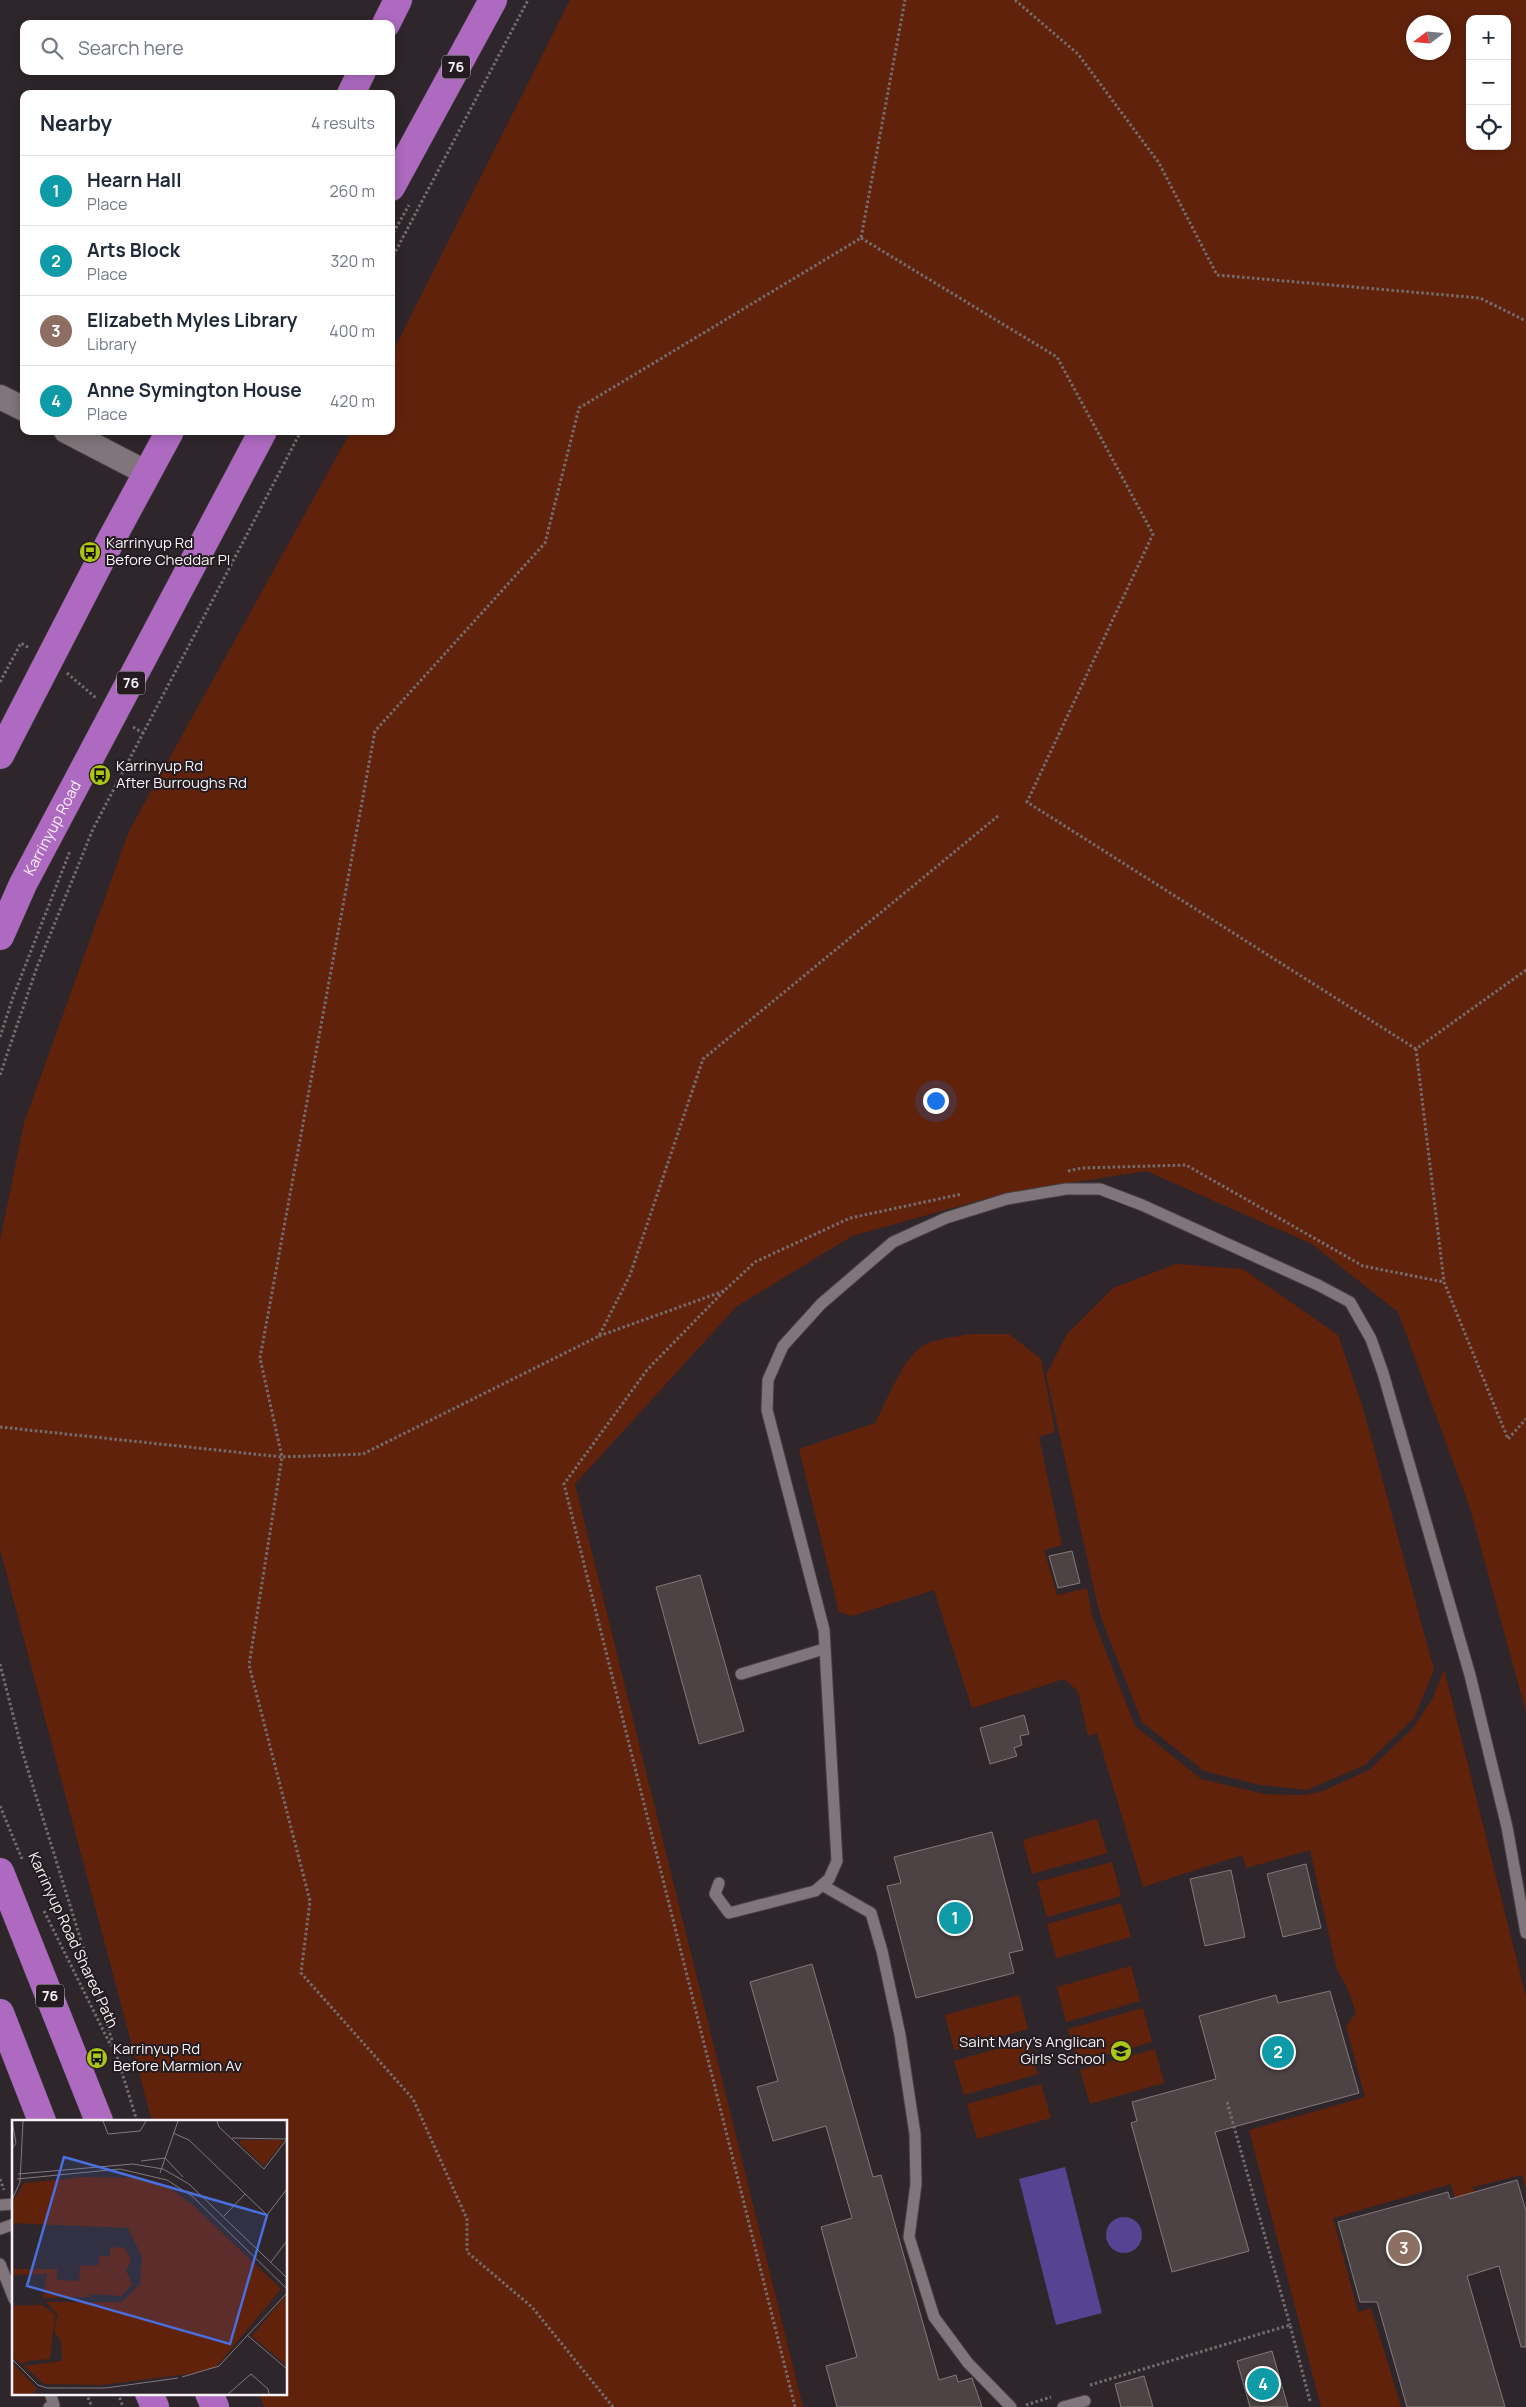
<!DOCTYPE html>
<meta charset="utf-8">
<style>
body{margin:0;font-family:Manrope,sans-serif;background:#f6f6f7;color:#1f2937}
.controls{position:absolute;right:15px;top:15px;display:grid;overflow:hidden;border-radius:10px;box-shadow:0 2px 12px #0003}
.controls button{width:45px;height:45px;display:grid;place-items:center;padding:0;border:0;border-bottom:1px solid #e0e1e3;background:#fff;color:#1f2937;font:25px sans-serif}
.compass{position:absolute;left:1406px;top:15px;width:45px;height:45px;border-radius:50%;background:#fff;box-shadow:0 2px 12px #0003;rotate:254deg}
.you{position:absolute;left:935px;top:1100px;width:18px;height:18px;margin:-12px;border:4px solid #fff;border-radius:50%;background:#1a73e8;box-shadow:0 0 0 8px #1a73e833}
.badge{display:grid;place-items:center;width:32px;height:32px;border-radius:50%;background:#0b8043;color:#fff;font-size:16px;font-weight:700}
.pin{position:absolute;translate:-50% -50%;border:2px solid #fff;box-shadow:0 1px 5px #0006}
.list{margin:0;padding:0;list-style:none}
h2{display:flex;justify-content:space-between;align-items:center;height:65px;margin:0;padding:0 20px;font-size:21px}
h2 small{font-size:16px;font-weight:400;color:#747a83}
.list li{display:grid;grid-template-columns:32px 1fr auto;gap:15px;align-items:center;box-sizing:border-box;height:70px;padding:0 20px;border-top:1px solid #e0e1e3}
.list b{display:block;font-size:19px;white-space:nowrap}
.list p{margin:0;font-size:16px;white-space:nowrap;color:#747a83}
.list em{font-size:16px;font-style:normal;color:#747a83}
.icon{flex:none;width:28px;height:28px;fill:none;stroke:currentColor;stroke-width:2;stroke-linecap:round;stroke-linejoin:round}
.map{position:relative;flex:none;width:1526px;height:2407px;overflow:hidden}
.search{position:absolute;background:#fff;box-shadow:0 2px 12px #0003;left:20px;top:20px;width:375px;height:55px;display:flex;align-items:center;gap:12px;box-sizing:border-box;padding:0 18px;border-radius:10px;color:#747a83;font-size:19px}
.panel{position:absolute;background:#fff;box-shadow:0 2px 12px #0003;left:20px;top:90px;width:375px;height:345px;border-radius:10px}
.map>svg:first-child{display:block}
.green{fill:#61220c;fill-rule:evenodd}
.water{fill:#564392}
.building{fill:#4d4344;stroke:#84797a}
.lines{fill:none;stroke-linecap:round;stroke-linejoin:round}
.service-casing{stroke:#484144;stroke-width:13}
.minor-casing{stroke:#484144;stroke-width:26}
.trunk-casing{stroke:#484144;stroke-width:29}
.path{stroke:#746d70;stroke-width:3;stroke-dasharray:2.5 2.5;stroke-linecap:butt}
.service{stroke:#7f757a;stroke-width:11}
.minor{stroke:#7f757a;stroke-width:24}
.trunk{stroke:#ae6ac0;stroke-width:28}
.labels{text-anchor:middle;stroke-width:4;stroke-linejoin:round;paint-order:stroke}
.shield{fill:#241c20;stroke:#b8b2b6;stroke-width:1}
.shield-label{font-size:14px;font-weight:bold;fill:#f8f3f6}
.poi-label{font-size:15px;fill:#f8f3f6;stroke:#241c20;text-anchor:start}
.street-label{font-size:15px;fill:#f8f3f6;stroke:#241c20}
.inset-road{fill:none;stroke:#7f787c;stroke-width:1}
.view{fill:#496fde;fill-opacity:0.15;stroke:#496fde;stroke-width:2.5}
.inset-edge{fill:none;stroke:#f8f3f6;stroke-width:2.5}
</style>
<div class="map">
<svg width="1526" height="2407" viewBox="0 0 1526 2407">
<rect width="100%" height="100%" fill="#2e262a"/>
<g class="green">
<path d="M570,0H1526V1712L1470,1508L1398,1312L1312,1244L1146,1171L1006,1193L852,1236L736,1307L575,1484L803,2407H264L259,2393H286V2121H152L0,1549V1241L24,1123L129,831L351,431H391V355ZM1470,19H1507V146H1470ZM1414,22H1444V52H1414Z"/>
<path d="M1176,1264L1243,1269L1338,1335L1363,1408L1434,1670L1414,1718L1365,1765L1307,1790L1260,1785L1204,1771L1142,1722L1100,1615L1046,1375L1067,1334L1113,1288Z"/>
<path d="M970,1334H1009L1041,1359L1055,1432L1039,1437L1062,1545L1044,1550L1057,1595L1087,1588L1092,1616L1135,1726L1201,1779L1264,1794L1304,1795L1323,1791L1369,1770L1412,1729L1433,1698L1444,1669L1526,1997V2190L1522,2175L1473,2187L1480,2216L1461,2221L1451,2184L1333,2218L1358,2312L1371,2308L1401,2407H1321L1249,2130L1365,2097L1346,2026L1356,2013L1347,1987L1337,1970L1310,1850L1246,1868L1242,1855L1143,1887L1097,1733L1088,1736L1078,1691L1064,1679L972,1708L934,1590L852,1616L839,1612L799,1449L875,1423C888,1400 903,1354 928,1343C941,1338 957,1337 970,1334Z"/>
<path d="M1097,1819L1107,1853L1032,1874L1023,1840Z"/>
<path d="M1112,1862L1121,1896L1047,1917L1037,1882Z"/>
<path d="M1121,1903L1131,1937L1056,1958L1047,1924Z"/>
<path d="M1131,1966L1140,2001L1066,2022L1057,1987Z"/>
<path d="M1019,1995L1028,2029L954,2050L945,2015Z"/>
<path d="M1143,2008L1152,2042L1078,2063L1068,2029Z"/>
<path d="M1028,2040L1038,2074L964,2095L954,2061Z"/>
<path d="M1155,2049L1164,2083L1090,2104L1080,2070Z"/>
<path d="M1041,2084L1051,2118L977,2139L967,2104Z"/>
</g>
<g class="water">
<path d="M1065,2167L1102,2313L1056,2325L1019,2179Z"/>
<circle cx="1124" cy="2235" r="18"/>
</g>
<g class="building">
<path d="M1072,1551L1080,1583L1058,1588L1049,1556Z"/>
<path d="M700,1575L744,1731L699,1744L656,1587Z"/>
<path d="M1024,1715L1029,1734L1020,1736L1022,1745L1014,1748L1017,1756L990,1764L980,1728Z"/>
<path d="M992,1832L1023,1950L1009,1953L1014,1973L916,1998L887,1886L901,1883L894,1857Z"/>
<path d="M1306,1864L1321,1928L1283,1937L1267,1874Z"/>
<path d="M1231,1870L1245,1937L1205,1946L1190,1879Z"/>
<path d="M812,1964L873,2177L881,2175L939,2380L956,2375L958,2382L972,2378L982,2407H837L826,2366L857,2357L821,2227L852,2218L826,2126L773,2141L757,2087L778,2081L750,1982Z"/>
<path d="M1330,1991L1359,2093L1215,2132L1249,2251L1172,2272L1131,2123L1137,2121L1132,2102L1216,2079L1199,2016L1276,1995L1278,2003Z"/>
<path d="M1517,2180L1526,2211V2347H1521L1499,2266L1467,2276L1505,2407H1407L1377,2302H1360L1338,2222L1448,2192L1450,2199Z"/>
<path d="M1272,2351L1288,2407H1250L1237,2361Z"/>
<path d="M1144,2376L1153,2407H1121L1115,2384Z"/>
</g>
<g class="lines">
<g class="service-casing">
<g id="service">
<path d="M741,1674L824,1649"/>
<path d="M719,1883L715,1894L729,1913L815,1891L829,1879L837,1861L824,1630L767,1410L768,1380L783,1346L821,1304L893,1242L946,1218L1007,1199L1066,1189H1100L1142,1205L1318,1285L1350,1302L1371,1339L1383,1373L1470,1675L1507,1827L1526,1933"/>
<path d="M822,1885L871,1913L882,1951L900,2035L915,2134L916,2184L909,2237L934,2317L968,2363L1011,2407"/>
<path d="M0,2205L14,2204"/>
<path d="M0,2229L14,2224"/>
<path d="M0,2264L14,2299"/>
<path d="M49,2407L54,2405L50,2393"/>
<path d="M1063,2407L1085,2401"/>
</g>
</g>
<g class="minor-casing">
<g id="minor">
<path d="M0,397L24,409"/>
<path d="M66,431L147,473"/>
</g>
</g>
<g class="trunk-casing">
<g id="trunk">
<path d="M386,24L398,0"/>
<path d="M351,94L362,71"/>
<path d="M391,187L493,0"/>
<path d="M0,755L111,540L170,431"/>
<path id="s1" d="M0,936L23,884L263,431"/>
<path d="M0,1872L99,2121"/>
<path d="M0,2013L42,2121"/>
<path d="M149,2393L155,2407"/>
<path d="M209,2393L215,2407"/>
</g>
</g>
<g class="path">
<path d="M1015,0L1078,54L1159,163L1217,275L1480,298L1526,321"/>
<path d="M391,237L409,205"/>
<path d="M861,238L1057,357L1153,534L1027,802L1416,1049"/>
<path d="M391,260L528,0"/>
<path d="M67,673L96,698"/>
<path d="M0,682L21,643L29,648"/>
<path d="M133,727L143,733"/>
<path d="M1526,970L1416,1049L1444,1282L1508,1439L1526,1419"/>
<path d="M0,1037L13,997L70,851"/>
<path d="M0,1075L37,967L93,829L301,431"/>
<path d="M1068,1171L1082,1168L1186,1165L1363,1266L1444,1282"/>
<path d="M724,1291L647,1370L564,1484L795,2407"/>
<path d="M599,1336L724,1291L755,1262L850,1218L962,1194"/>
<path d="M0,1427L282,1457L260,1358L375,731L545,543L579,408L861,238L905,0"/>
<path d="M0,1664L23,1754L137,2121"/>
<path d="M0,1806L22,1859"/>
<path d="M44,1911L111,2046"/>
<path d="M1227,2102L1290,2325"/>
<path d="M0,2179L4,2190"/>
<path d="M1090,2385L1290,2325L1310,2401"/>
<path d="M86,2393L92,2407"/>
<path d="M118,2393L123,2407"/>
<path d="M1026,2405L1051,2397"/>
<path d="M613,2407L532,2307L467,2252V2219L413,2099L301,1973L310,1901L249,1665L282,1457L363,1454L599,1336L630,1275L703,1059L998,816"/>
</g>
<use href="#service" class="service"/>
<use href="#minor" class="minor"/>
<use href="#trunk" class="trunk"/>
</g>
<defs>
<g id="bus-disc" transform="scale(1.125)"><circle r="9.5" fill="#acc613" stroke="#241c20"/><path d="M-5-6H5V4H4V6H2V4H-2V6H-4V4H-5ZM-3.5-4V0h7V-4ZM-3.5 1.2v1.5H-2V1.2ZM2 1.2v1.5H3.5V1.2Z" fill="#111"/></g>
<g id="school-disc" transform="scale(1.125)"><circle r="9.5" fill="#acc613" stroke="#241c20"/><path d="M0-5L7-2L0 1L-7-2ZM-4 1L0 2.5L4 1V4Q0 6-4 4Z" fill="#111"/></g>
</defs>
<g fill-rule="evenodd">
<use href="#bus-disc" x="90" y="552"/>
<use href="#bus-disc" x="100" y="775"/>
<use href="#school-disc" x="1121" y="2051"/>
<use href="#bus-disc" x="97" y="2058"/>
</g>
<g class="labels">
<g class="shield">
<rect x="442" y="55.5" width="28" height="23" rx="4"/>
<rect x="117" y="671.5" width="28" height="23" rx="4"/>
<rect x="36" y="1984.5" width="28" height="23" rx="4"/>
</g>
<g class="shield-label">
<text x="456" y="72">76</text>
<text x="131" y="688">76</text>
<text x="50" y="2001">76</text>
</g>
<g class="poi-label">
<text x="106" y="548">Karrinyup Rd<tspan x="106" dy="17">Before Cheddar Pl</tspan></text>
<text x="116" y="771">Karrinyup Rd<tspan x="116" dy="17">After Burroughs Rd</tspan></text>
<text x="1105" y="2047" text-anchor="end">Saint Mary's Anglican<tspan x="1105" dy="17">Girls' School</tspan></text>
<text x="113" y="2054">Karrinyup Rd<tspan x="113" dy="17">Before Marmion Av</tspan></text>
</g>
<g class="street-label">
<text dy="5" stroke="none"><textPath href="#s1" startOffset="120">Karrinyup Road</textPath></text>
<text transform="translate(73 1940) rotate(65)" y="5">Karrinyup Road Shared Path</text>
</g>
</g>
<g transform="translate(12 2120)">
<rect width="275" height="275" fill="#2e262a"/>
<path d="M230,20H269L270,23L252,46L227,23ZM71,57L131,58L160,70L182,86L269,169L204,247L176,254L90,265L32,264L12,246L50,241L49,222L42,210L46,195L34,182H110L128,164L130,137L116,108L0,103V82L12,63ZM98,127L113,128L119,141L114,151L120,164L110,176L77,174L79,177L31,178L35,154L0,155V149H45V160L67,161L68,146L87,145V136H98ZM275,174V246L240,216ZM31,185L43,195L38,239L16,241L10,244L0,238V186ZM0,242L25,269L21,274H0Z" fill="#61220c"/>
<path class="inset-road" d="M91,1L96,14L128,11L134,1M205,1L207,7L252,49L275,19M161,13L177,20L255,95L275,69M220,18L275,19M0,29L4,23L0,1M129,41L153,38L171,57M148,53L166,1M6,54L121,44L151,49L177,64L275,158M5,59L108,49L155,60L180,76L275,169M0,80L8,62L11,1M212,96L233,74M259,142L275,121M235,215L275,249M0,239L26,265L35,268H94L166,258M170,257L207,246L275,173M216,274L239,254L256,269L257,274"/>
<path class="view" d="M52,37L255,95L218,224L15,166Z"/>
<rect width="275" height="275" class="inset-edge"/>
</g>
</svg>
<div class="controls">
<button>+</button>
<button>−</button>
<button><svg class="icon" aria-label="locate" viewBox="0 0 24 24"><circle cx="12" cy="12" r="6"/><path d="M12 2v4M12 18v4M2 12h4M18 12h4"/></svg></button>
</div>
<svg class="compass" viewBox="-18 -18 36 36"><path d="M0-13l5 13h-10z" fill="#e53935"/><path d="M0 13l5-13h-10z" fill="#747a83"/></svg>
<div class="you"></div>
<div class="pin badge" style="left:955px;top:1918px;background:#0f9aa8">1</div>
<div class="pin badge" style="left:1278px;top:2052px;background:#0f9aa8">2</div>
<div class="pin badge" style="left:1404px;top:2248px;background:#8d6e63">3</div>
<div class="pin badge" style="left:1263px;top:2384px;background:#0f9aa8">4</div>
<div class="search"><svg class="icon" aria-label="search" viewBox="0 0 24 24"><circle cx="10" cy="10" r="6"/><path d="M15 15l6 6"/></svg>Search here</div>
<section class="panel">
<h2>Nearby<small>4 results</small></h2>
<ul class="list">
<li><span class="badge" style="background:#0f9aa8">1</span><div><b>Hearn Hall</b><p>Place</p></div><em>260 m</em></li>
<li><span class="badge" style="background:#0f9aa8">2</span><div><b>Arts Block</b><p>Place</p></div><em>320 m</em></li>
<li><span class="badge" style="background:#8d6e63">3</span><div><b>Elizabeth Myles Library</b><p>Library</p></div><em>400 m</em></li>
<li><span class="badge" style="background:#0f9aa8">4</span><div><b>Anne Symington House</b><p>Place</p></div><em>420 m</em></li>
</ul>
</section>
</div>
